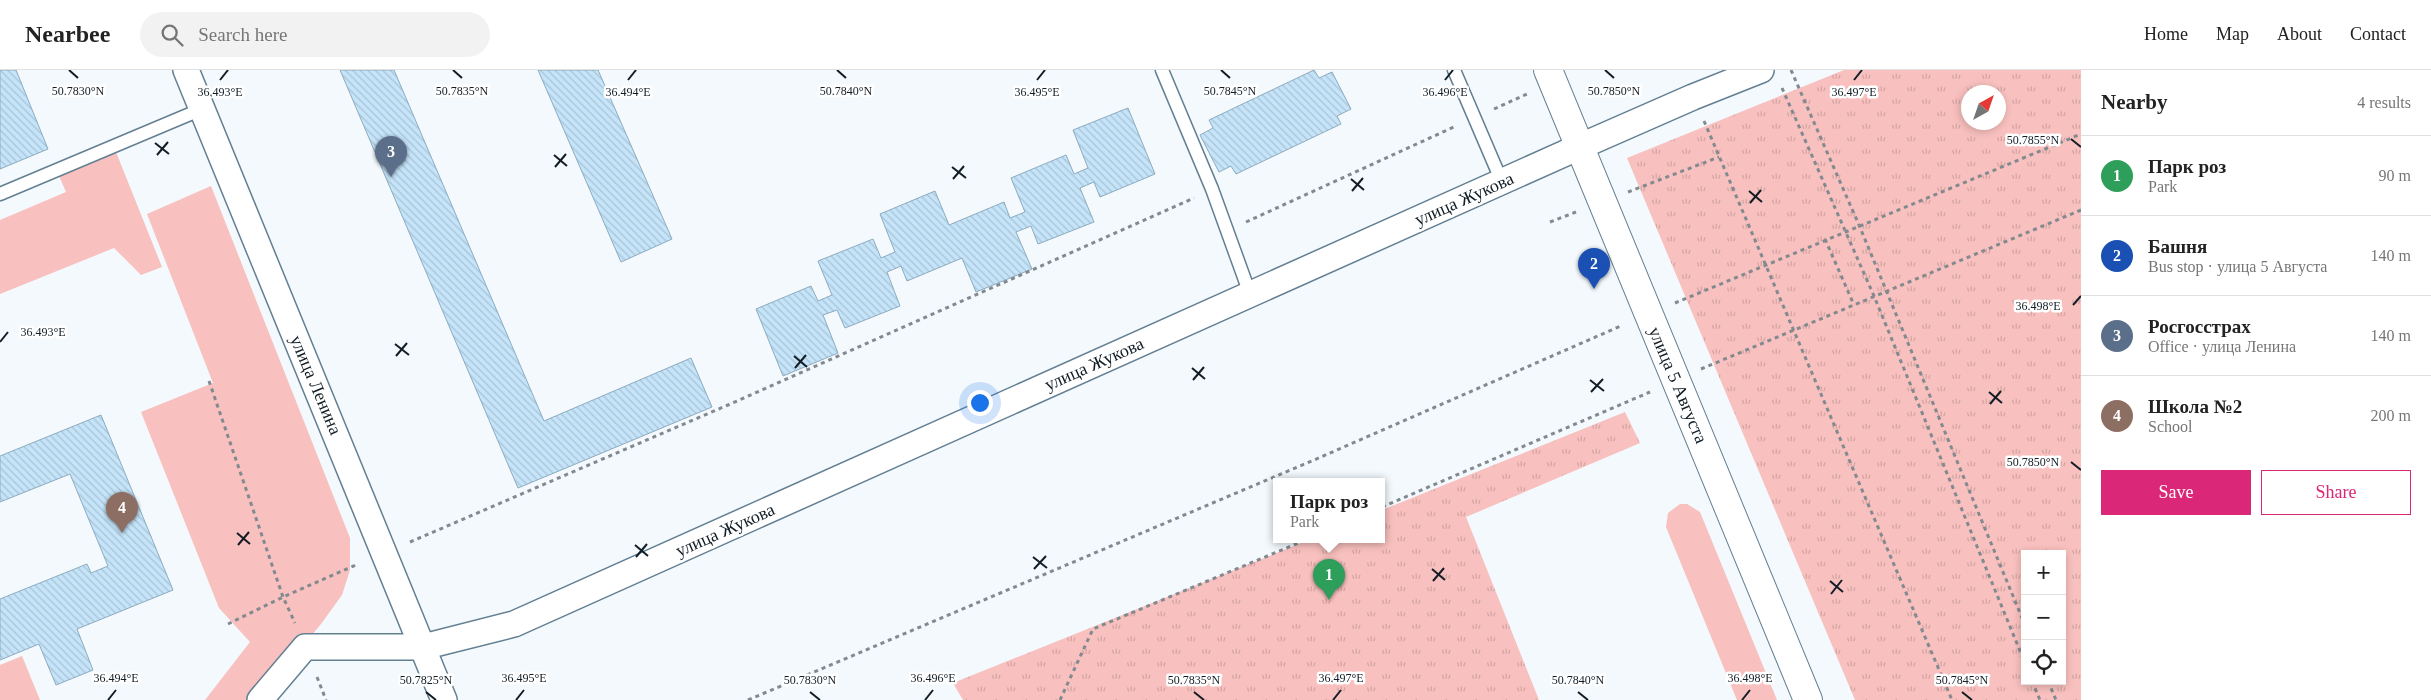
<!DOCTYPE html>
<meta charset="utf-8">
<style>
body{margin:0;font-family:"Times New Roman",serif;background:#f2f2f2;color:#222}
.controls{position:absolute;right:15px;bottom:15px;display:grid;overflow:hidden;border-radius:0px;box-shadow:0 2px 8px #0003}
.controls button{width:45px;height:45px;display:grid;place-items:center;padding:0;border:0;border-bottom:1px solid #e0e0e0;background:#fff;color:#222;font:25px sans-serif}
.compass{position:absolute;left:1961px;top:15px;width:45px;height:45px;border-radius:50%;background:#fff;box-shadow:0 2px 8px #0003;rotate:40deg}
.you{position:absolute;left:979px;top:332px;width:18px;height:18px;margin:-12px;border:4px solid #fff;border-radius:50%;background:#1a73e8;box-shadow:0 0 0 8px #1a73e833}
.badge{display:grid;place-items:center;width:32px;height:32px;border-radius:50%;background:#db2777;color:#fff;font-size:16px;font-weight:700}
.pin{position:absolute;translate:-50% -41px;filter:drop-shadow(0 1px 2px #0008)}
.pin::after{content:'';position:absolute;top:26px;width:18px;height:15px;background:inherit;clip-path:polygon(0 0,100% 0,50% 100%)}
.popup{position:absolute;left:1273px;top:408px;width:112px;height:65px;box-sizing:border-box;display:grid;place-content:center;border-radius:0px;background:#fff;filter:drop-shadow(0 1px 4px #0005);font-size:16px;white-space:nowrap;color:#767676}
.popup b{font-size:19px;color:#222}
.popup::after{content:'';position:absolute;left:50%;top:100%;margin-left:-10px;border:10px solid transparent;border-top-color:#fff}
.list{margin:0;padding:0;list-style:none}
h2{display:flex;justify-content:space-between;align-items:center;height:65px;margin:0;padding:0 20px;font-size:21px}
h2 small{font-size:16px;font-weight:400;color:#767676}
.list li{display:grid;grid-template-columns:32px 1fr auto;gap:15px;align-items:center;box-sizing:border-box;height:80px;padding:0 20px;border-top:1px solid #e0e0e0}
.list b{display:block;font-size:19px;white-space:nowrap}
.list p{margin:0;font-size:16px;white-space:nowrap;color:#767676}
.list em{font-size:16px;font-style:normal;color:#767676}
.actions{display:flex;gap:10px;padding:15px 20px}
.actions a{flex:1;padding:11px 0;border:1px solid #db2777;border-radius:0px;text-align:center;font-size:18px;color:#db2777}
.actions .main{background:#db2777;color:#fff}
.icon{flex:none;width:28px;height:28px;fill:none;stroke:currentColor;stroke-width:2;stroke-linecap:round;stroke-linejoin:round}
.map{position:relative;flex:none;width:2081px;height:630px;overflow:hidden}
header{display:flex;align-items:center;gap:30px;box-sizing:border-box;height:70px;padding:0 25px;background:#fff;border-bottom:1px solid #e0e0e0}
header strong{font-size:24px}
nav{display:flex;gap:28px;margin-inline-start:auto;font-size:18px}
.search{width:350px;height:45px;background:#f2f2f2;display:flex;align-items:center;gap:12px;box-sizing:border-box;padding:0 18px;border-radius:28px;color:#767676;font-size:19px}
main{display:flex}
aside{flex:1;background:#fff}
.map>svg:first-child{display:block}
.grass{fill:#f8c0be}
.park{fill:url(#park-tufts);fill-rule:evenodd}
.building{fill:url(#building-back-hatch);stroke:#8dabbf}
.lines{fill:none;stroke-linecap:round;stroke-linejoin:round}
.lane-casing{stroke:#637f92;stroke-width:15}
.street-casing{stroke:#637f92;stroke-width:28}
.secondary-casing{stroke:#637f92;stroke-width:30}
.path{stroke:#828a90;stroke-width:3;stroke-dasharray:4 4;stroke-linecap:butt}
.lane{stroke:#fff;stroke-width:12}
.street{stroke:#fff;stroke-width:25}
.secondary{stroke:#fff;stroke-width:28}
.ticks{fill:none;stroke:#121d25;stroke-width:2}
.labels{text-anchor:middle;stroke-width:5;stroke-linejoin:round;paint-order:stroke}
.street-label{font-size:18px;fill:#121d25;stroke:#fff}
.ticks-label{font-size:12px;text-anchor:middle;fill:#121d25;stroke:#fff;stroke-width:5;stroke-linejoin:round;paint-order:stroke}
</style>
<header>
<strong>Nearbee</strong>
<div class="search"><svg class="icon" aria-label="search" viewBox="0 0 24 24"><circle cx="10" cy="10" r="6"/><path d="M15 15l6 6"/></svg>Search here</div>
<nav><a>Home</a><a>Map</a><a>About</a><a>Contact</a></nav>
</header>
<main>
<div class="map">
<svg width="2081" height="630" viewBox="0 0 2081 630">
<defs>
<pattern id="park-tufts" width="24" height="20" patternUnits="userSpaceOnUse" patternTransform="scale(1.25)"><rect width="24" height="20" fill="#f8c0be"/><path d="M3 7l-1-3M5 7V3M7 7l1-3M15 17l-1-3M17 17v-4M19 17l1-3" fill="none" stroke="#d4a5a3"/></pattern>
<pattern id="building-back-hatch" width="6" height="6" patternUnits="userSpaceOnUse" patternTransform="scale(1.25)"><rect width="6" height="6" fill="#c5e4f9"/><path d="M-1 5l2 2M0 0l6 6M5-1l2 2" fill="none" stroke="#a8c3d5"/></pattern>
</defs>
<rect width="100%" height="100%" fill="#f3f9fd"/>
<g class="grass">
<path d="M114,77L162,197L141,205L114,178L0,224V150L66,122L57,101Z"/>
<path d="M211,116L350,468V500L342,525L321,554L257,630H205L250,572L219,538L141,342L213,313L147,144Z"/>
<path d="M1680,434H1687L1700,442L1777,630H1737L1666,457L1668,443Z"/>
<path d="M22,586L40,630H0V595Z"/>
</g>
<g class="park">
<path d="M1844,0H2081V630H1855L1627,88ZM1968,22H1998V52H1968ZM2025,484H2062V611H2025Z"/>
<path d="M1625,342L1640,373L1466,447L1539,630H963L953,613L1311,469H1382V440Z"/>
</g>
<g class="building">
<path d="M0,0H16L48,79L0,99Z"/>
<path d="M340,0H394L544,351L691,288L712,337L518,418Z"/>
<path d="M538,0H598L672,169L621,192Z"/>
<path d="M1314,0L1319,8L1332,2L1351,39L1337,46L1341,54L1236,104L1231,96L1219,102L1200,65L1213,58L1209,50Z"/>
<path d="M1128,38L1155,104L1100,127L1094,112L1080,118L1094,152L1038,174L1031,156L1016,162L1032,199L976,222L962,188L907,211L901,196L887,202L900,236L845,258L837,240L823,245L838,283L783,306L756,239L811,216L818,231L832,225L818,191L873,169L881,188L895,182L880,144L935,121L949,155L1004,132L1010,148L1025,142L1011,108L1066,85L1074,104L1088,98L1073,60Z"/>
<path d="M101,345L173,520L77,559L93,600L56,615L39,574L0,590V529L87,494L91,503L108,496L70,404L0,432V386Z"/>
</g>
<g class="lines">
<g class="lane-casing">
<g id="lane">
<path d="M1162,0L1212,119L1250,224"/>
<path d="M1454,0L1502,112"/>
<path d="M0,124L202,39"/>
</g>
</g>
<g class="street-casing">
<g id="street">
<path d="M186,0L444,630"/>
<path d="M260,630L305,577H423L514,554L1579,77L1693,27L1761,0"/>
</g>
</g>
<g class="secondary-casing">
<path id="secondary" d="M1548,0L1808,630"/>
</g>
<g class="path">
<path d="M1791,0L1859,155L2025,555"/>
<path d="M1782,18L1874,226L2025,593"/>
<path d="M1494,39L1527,24"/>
<path d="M1704,51L1952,630"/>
<path d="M1628,122L1719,87"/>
<path d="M1246,152L1456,56"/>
<path d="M1550,152L1576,142"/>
<path d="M1825,169L1854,235"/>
<path d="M1675,233L2081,64"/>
<path d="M1701,299L2081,140"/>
<path d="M209,311L283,527L295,553"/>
<path d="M1382,437L1650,322"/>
<path d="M410,472L728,335L1194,128"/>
<path d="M228,554L283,527L358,494"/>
<path d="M317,607L326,630"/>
<path d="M2032,611L2040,630"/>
<path d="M2048,611L2056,630"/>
<path d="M748,630L1314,390L1623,255"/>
<path d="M1060,630L1093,559L1308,469"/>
</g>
<use href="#lane" class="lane"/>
<use href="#street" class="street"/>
<use href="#secondary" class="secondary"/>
</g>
<path class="ticks" d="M69,0L78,8M453,0L462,8M837,0L846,8M1221,0L1230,8M1605,0L1614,8M220,10L228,0M628,10L636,0M1037,10L1045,0M1445,10L1453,0M1854,10L1862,0M2071,69L2081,77M155,73L169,84M157,85L168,72M554,85L567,96M555,97L566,84M952,97L966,108M953,109L964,96M1351,109L1364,120M1352,121L1363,108M1749,121L1762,132M1750,133L1761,120M2073,235L2081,226M0,272L8,262M395,274L409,285M396,286L407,273M794,286L807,297M795,298L806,285M1192,298L1205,309M1193,310L1204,297M1590,310L1604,321M1591,322L1603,309M1989,322L2002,333M1990,334L2001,321M2071,392L2081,400M237,463L250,474M238,475L249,462M635,475L648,486M636,487L647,474M1033,487L1047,498M1034,499L1046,486M1432,499L1445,510M1433,511L1444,498M1830,511L1843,522M1831,524L1842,510M426,622L436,630M810,622L820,630M1194,622L1204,630M1578,622L1588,630M1962,622L1972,630M108,630L116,620M516,630L524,620M925,630L933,620M1333,630L1341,620M1742,630L1750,620"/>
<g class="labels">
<g class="street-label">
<text transform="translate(1464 129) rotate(-24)" y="6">улица Жукова</text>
<text transform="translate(1094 294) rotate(-24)" y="6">улица Жукова</text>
<text transform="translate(316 315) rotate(67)" y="6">улица Ленина</text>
<text transform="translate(1678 315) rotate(67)" y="6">улица 5 Августа</text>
<text transform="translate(725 460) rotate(-24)" y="6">улица Жукова</text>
</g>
</g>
<g class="ticks-label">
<text x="1230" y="25">50.7845°N</text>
<text x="1614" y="25">50.7850°N</text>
<text x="78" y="25">50.7830°N</text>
<text x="462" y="25">50.7835°N</text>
<text x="846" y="25">50.7840°N</text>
<text x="220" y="26">36.493°E</text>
<text x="628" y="26">36.494°E</text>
<text x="1037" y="26">36.495°E</text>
<text x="1445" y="26">36.496°E</text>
<text x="1854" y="26">36.497°E</text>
<text x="2033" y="74">50.7855°N</text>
<text x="2038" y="240">36.498°E</text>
<text x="43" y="266">36.493°E</text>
<text x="2033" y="396">50.7850°N</text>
<text x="116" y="612">36.494°E</text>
<text x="524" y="612">36.495°E</text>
<text x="933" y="612">36.496°E</text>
<text x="1341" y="612">36.497°E</text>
<text x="1750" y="612">36.498°E</text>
<text x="426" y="614">50.7825°N</text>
<text x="810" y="614">50.7830°N</text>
<text x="1194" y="614">50.7835°N</text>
<text x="1578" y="614">50.7840°N</text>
<text x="1962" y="614">50.7845°N</text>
</g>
</svg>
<div class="controls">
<button>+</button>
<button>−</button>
<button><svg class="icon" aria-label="locate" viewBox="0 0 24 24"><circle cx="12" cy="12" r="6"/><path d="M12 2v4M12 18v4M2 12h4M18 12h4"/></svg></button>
</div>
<svg class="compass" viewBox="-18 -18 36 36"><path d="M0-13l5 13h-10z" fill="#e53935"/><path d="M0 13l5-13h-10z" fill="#767676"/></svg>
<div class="you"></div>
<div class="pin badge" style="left:1329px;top:530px;background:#2e9e5b">1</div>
<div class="popup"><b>Парк роз</b>Park</div>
<div class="pin badge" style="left:1594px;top:219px;background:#1a4fb4">2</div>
<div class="pin badge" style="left:391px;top:107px;background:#5c6f8a">3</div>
<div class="pin badge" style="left:122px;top:463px;background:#8d6e63">4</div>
</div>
<aside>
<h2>Nearby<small>4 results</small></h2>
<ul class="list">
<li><span class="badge" style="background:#2e9e5b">1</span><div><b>Парк роз</b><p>Park</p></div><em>90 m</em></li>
<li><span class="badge" style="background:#1a4fb4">2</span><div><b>Башня</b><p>Bus stop · улица 5 Августа</p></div><em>140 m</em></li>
<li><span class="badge" style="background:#5c6f8a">3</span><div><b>Росгосстрах</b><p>Office · улица Ленина</p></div><em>140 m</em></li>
<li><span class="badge" style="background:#8d6e63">4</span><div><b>Школа №2</b><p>School</p></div><em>200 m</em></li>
</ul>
<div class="actions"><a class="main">Save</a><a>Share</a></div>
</aside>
</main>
